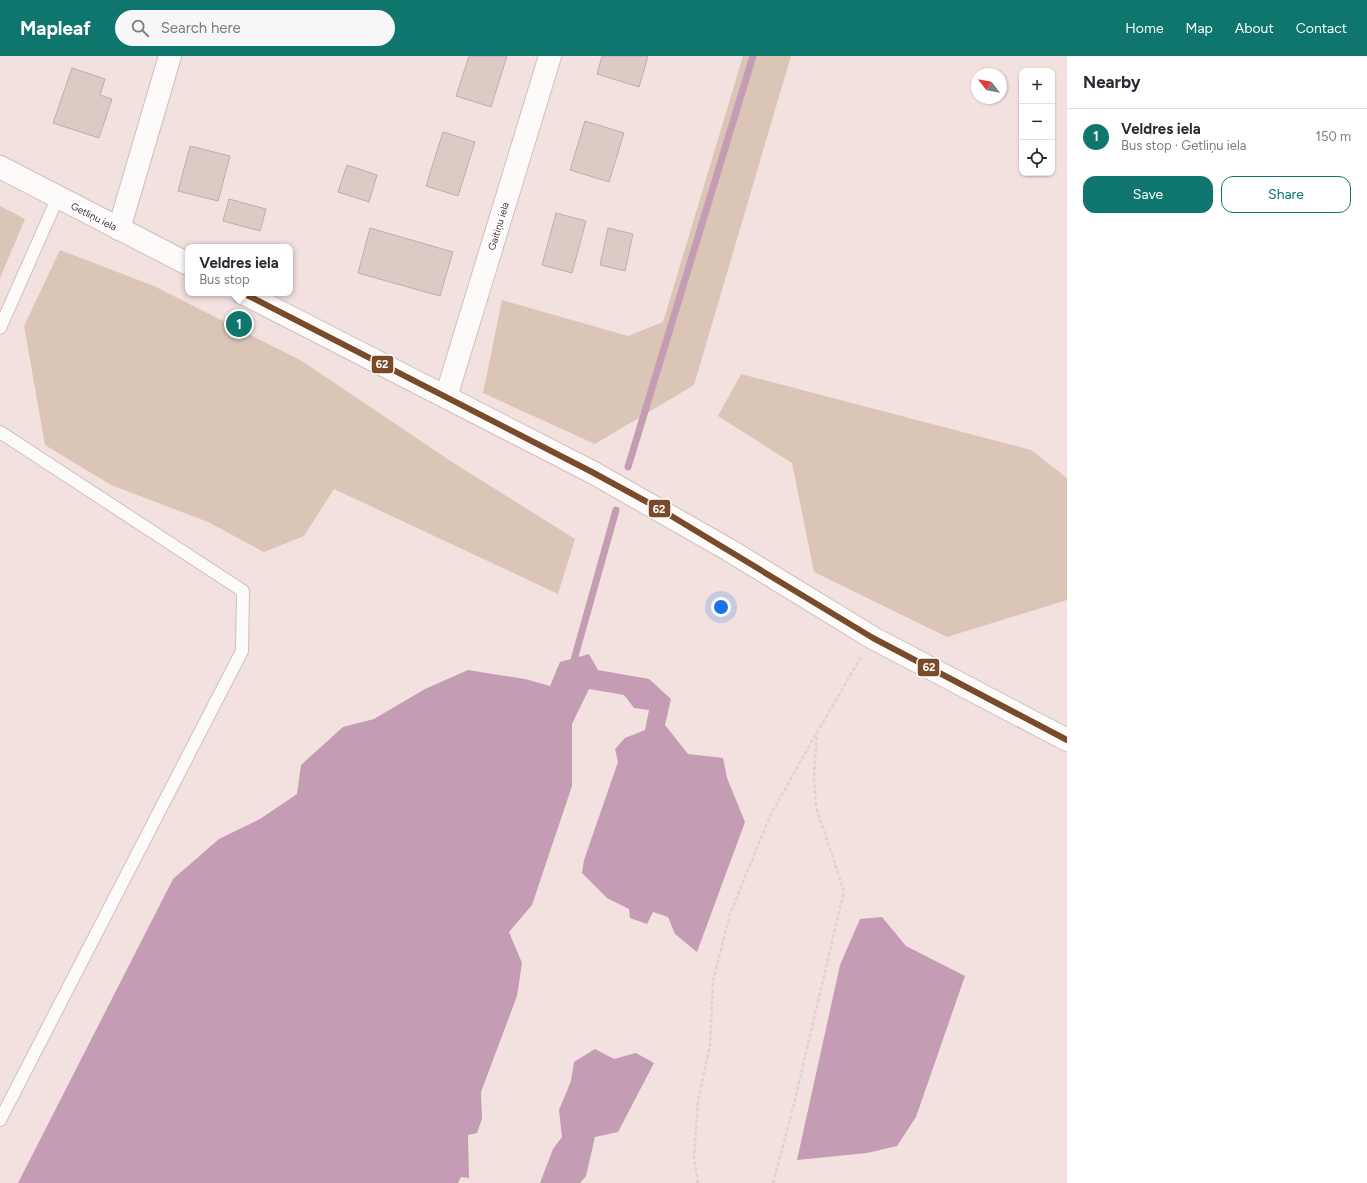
<!DOCTYPE html>
<meta charset="utf-8">
<style>
body{margin:0;font-family:Figtree,sans-serif;background:#f7f7f7;color:#2b2b33}
.controls{position:absolute;right:12px;top:12px;display:grid;overflow:hidden;border-radius:8px;box-shadow:0 1px 3px #0004}
.controls button{width:36px;height:36px;display:grid;place-items:center;padding:0;border:0;border-bottom:1px solid #e1e1e2;background:#fff;color:#2b2b33;font:20px sans-serif}
.compass{position:absolute;left:971px;top:12px;width:36px;height:36px;border-radius:50%;background:#fff;box-shadow:0 1px 3px #0004;rotate:301deg}
.you{position:absolute;left:721px;top:551px;width:14px;height:14px;margin:-10px;border:3px solid #fff;border-radius:50%;background:#1a73e8;box-shadow:0 0 0 6px #1a73e833}
.badge{display:grid;place-items:center;width:26px;height:26px;border-radius:50%;background:#0f766e;color:#fff;font-size:13px;font-weight:700}
.pin{position:absolute;translate:-50% -50%;border:2px solid #fff;box-shadow:0 1px 4px #0006}
.popup{position:absolute;left:185px;top:188px;width:108px;height:52px;box-sizing:border-box;display:grid;place-content:center;border-radius:8px;background:#fff;filter:drop-shadow(0 1px 3px #0005);font-size:13px;white-space:nowrap;color:#7c7c81}
.popup b{font-size:15px;color:#2b2b33}
.popup::after{content:'';position:absolute;left:50%;top:100%;margin-left:-8px;border:8px solid transparent;border-top-color:#fff}
.list{margin:0;padding:0;list-style:none}
h2{display:flex;justify-content:space-between;align-items:center;height:52px;margin:0;padding:0 16px;font-size:17px}
h2 small{font-size:13px;font-weight:400;color:#7c7c81}
.list li{display:grid;grid-template-columns:26px 1fr auto;gap:12px;align-items:center;box-sizing:border-box;height:56px;padding:0 16px;border-top:1px solid #e1e1e2}
.list b{display:block;font-size:15px;white-space:nowrap}
.list p{margin:0;font-size:13px;white-space:nowrap;color:#7c7c81}
.list em{font-size:13px;font-style:normal;color:#7c7c81}
.actions{display:flex;gap:8px;padding:12px 16px}
.actions a{flex:1;padding:9px 0;border:1px solid #0f766e;border-radius:12px;text-align:center;font-size:14px;color:#0f766e}
.actions .main{background:#0f766e;color:#fff}
.icon{flex:none;width:22px;height:22px;fill:none;stroke:currentColor;stroke-width:2;stroke-linecap:round;stroke-linejoin:round}
.map{position:relative;flex:none;width:1067px;height:1127px;overflow:hidden}
header{display:flex;align-items:center;gap:24px;box-sizing:border-box;height:56px;padding:0 20px;background:#0f766e;color:#fff}
header strong{font-size:19px}
nav{display:flex;gap:22px;margin-inline-start:auto;font-size:14px}
.search{width:280px;height:36px;background:#f7f7f7;display:flex;align-items:center;gap:10px;box-sizing:border-box;padding:0 14px;border-radius:22px;color:#7c7c81;font-size:15px}
main{display:flex}
aside{flex:1;background:#fff}
.map>svg:first-child{display:block}
.green{fill:#dbc5b6}
.water{fill:#c49cb3}
.lines{fill:none;stroke-linecap:round;stroke-linejoin:round}
.stream{stroke:#c49cb3;stroke-width:7}
.building{fill:#ddcac5;stroke:#bdaeab}
.lane-casing{stroke:#cfbfbe;stroke-width:14}
.street-casing{stroke:#cfbfbe;stroke-width:24}
.secondary-casing{stroke:#cfbfbe;stroke-width:24}
.path{stroke:#dad5d5;stroke-width:2.5;stroke-dasharray:4 2;stroke-linecap:butt}
.lane{stroke:#fdfafa;stroke-width:12}
.street{stroke:#fdfafa;stroke-width:22}
.secondary{stroke:#fdfafa;stroke-width:22}
.bus-1-casing{stroke:#fff;stroke-width:9}
.bus-1{stroke:#7a4b2a;stroke-width:6}
.labels{text-anchor:middle;stroke-width:4;stroke-linejoin:round;paint-order:stroke}
.street-label{font-size:10px;fill:#423332;stroke:#fff}
.line-badge{stroke:#fff;stroke-width:1.5}
.badge-label{font-size:11px;text-anchor:middle;font-weight:bold;fill:#fff}
</style>
<header>
<strong>Mapleaf</strong>
<div class="search"><svg class="icon" aria-label="search" viewBox="0 0 24 24"><circle cx="10" cy="10" r="6"/><path d="M15 15l6 6"/></svg>Search here</div>
<nav><a>Home</a><a>Map</a><a>About</a><a>Contact</a></nav>
</header>
<main>
<div class="map">
<svg width="1067" height="1127" viewBox="0 0 1067 1127">
<rect width="100%" height="100%" fill="#f3e1e0"/>
<g class="green">
<path d="M743,0H791L694,329L595,388L483,337L502,244L628,280L663,266Z"/>
<path d="M0,150L25,163L0,222Z"/>
<path d="M60,194L154,230L302,305L449,404L575,483L558,538L334,433L304,480L264,496L208,466L111,429L45,389L24,270Z"/>
<path d="M741,318L1031,394L1067,422V544L947,581L814,516L792,407L718,360Z"/>
</g>
<g class="water">
<path d="M589,598L598,614L649,623L671,643L665,669L688,698L723,702L727,722L745,766L697,896L675,878L668,861L653,856L647,868L630,862L629,853L607,842L582,817L584,804L618,706L615,693L625,682L645,674L649,654L634,652L624,639L589,633L572,668V730L532,849L509,876L522,907L517,940L481,1036L482,1063L477,1077L468,1079L469,1122L461,1121L458,1127H18L173,823L219,783L260,763L297,738L301,709L343,671L374,663L425,633L468,614L525,623L550,630L560,606Z"/>
<path d="M882,861L906,890L965,920L916,1061L897,1090L867,1097L797,1104L840,909L860,863Z"/>
<path d="M595,993L614,1003L636,997L654,1007L618,1076L595,1081L586,1120L580,1127H540L553,1093L562,1081L559,1054L571,1025L574,1006Z"/>
</g>
<g class="lines">
<g class="stream">
<path d="M628,411L753,0"/>
<path d="M572,611L616,454"/>
</g>
</g>
<g class="building">
<path d="M469,0H507L491,51L456,40Z"/>
<path d="M602,0H648L639,31L597,18Z"/>
<path d="M72,12L105,23L100,39L112,43L99,82L53,67Z"/>
<path d="M585,65L624,77L609,126L570,114Z"/>
<path d="M443,76L475,86L458,140L426,130Z"/>
<path d="M190,90L230,100L218,145L178,135Z"/>
<path d="M347,109L377,119L369,146L338,136Z"/>
<path d="M229,143L266,153L260,175L223,165Z"/>
<path d="M556,157L586,165L572,217L542,209Z"/>
<path d="M370,172L453,196L440,240L358,217Z"/>
<path d="M608,172L633,178L625,215L600,209Z"/>
</g>
<g class="lines">
<g class="lane-casing">
<g id="lane">
<path d="M0,272L58,141"/>
<path d="M0,376L243,535L242,595L0,1064"/>
</g>
</g>
<g class="street-casing">
<g id="street">
<path d="M119,173L170,0"/>
<path d="M446,341L550,0"/>
<path d="M592,416L729,494L873,582L1067,684"/>
</g>
</g>
<g class="secondary-casing">
<g id="secondary">
<path d="M0,111L188,208"/>
<path d="M243,237L592,416"/>
</g>
</g>
<g class="path">
<path d="M698,1127L694,1102L698,1044L710,990L713,925L730,858L770,760L808,692L861,601"/>
<path d="M773,1127L794,1048L844,835L816,751L814,720L817,678"/>
</g>
<use href="#lane" class="lane"/>
<use href="#street" class="street"/>
<use href="#secondary" class="secondary"/>
<g class="bus-1-casing">
<path id="bus-1" d="M243,237L592,416L658,452L873,582L1067,684"/>
</g>
<use href="#bus-1" class="bus-1"/>
</g>
<g class="labels">
<g class="street-label">
<text transform="translate(94 160) rotate(27)" y="4">Getliņu iela</text>
<text transform="translate(498 170) rotate(-73)" y="4">Gaitiņu iela</text>
</g>
</g>
<g class="line-badge">
<rect x="371" y="299" width="23" height="19" rx="4" fill="#7a4b2a"/>
<rect x="648" y="443" width="23" height="19" rx="4" fill="#7a4b2a"/>
<rect x="917" y="602" width="23" height="19" rx="4" fill="#7a4b2a"/>
</g>
<g class="badge-label">
<text x="382" y="312">62</text>
<text x="659" y="457">62</text>
<text x="929" y="615">62</text>
</g>
</svg>
<div class="controls">
<button>+</button>
<button>−</button>
<button><svg class="icon" aria-label="locate" viewBox="0 0 24 24"><circle cx="12" cy="12" r="6"/><path d="M12 2v4M12 18v4M2 12h4M18 12h4"/></svg></button>
</div>
<svg class="compass" viewBox="-18 -18 36 36"><path d="M0-13l5 13h-10z" fill="#e53935"/><path d="M0 13l5-13h-10z" fill="#7c7c81"/></svg>
<div class="you"></div>
<div class="pin badge" style="left:239px;top:268px">1</div>
<div class="popup"><b>Veldres iela</b>Bus stop</div>
</div>
<aside>
<h2>Nearby<small></small></h2>
<ul class="list">
<li><span class="badge">1</span><div><b>Veldres iela</b><p>Bus stop · Getliņu iela</p></div><em>150 m</em></li>
</ul>
<div class="actions"><a class="main">Save</a><a>Share</a></div>
</aside>
</main>
